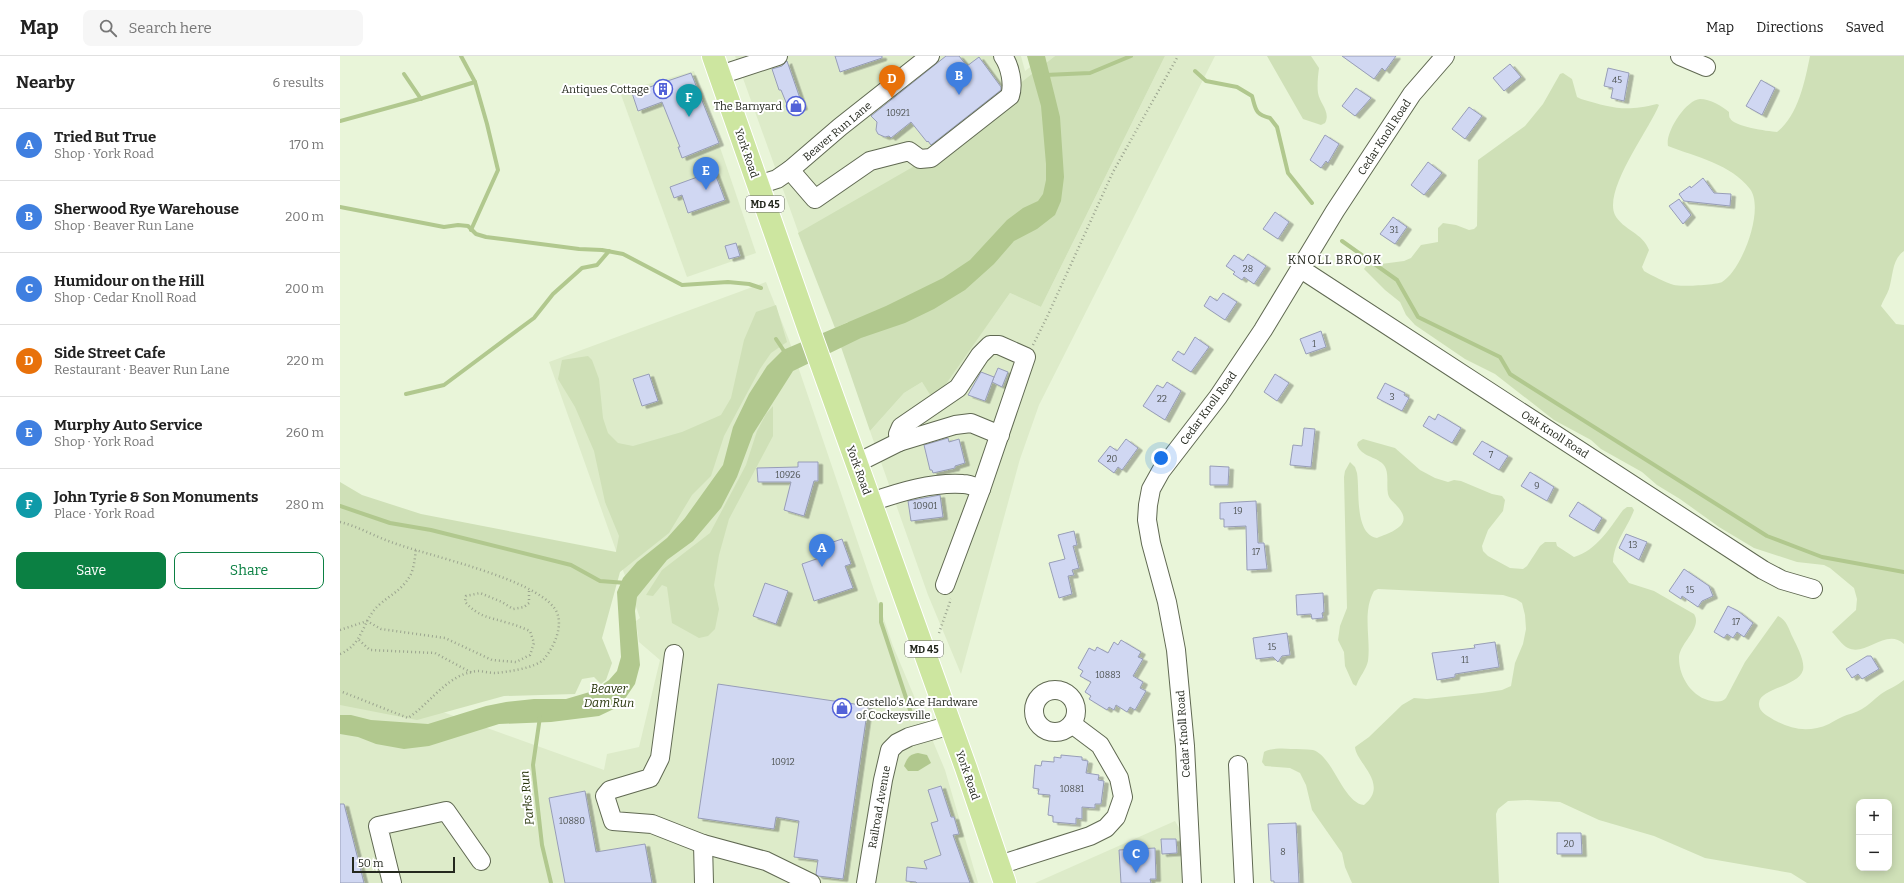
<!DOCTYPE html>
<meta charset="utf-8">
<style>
body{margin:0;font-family:Bitter,serif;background:#f6f6f6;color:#222}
.controls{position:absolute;right:12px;bottom:12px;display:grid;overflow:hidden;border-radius:8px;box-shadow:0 2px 10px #0003}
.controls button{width:36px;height:36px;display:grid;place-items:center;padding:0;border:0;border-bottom:1px solid #e0e0e0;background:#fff;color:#222;font:20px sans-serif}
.scale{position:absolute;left:12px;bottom:10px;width:103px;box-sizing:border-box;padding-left:4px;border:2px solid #24281e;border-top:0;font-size:11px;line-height:14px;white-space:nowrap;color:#24281e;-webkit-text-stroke:3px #fff;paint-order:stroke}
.you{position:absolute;left:821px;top:402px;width:14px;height:14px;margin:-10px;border:3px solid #fff;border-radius:50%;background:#1a73e8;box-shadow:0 0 0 6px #1a73e833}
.badge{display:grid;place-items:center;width:26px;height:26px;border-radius:50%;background:#0b8043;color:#fff;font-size:13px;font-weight:700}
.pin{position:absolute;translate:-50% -33px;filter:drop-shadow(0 1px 2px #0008)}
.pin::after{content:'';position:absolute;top:21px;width:14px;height:12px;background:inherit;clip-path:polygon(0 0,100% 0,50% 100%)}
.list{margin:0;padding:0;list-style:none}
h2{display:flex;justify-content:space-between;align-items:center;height:52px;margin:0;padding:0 16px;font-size:17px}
h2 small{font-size:13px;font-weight:400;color:#767676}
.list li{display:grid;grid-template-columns:26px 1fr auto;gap:12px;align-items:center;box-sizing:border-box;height:72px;padding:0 16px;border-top:1px solid #e0e0e0}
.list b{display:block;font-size:15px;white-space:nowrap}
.list p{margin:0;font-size:13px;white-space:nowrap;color:#767676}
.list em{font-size:13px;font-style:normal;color:#767676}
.actions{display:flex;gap:8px;padding:12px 16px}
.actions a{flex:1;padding:9px 0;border:1px solid #0b8043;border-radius:8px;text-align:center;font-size:14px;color:#0b8043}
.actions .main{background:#0b8043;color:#fff}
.icon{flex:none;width:22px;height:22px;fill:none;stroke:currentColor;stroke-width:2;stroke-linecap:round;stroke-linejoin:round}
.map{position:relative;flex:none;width:1564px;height:827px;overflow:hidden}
header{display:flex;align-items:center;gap:24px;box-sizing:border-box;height:56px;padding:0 20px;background:#fff;border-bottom:1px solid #e0e0e0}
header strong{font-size:19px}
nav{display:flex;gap:22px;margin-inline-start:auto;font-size:14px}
.search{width:280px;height:36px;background:#f6f6f6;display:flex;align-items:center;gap:10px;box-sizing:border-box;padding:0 14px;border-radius:8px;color:#767676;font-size:15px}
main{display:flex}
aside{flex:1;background:#fff}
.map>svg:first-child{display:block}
.built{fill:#ddebc9}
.green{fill:#cfe0b7;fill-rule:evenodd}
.water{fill:#b1c88e}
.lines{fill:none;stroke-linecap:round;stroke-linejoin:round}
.stream{stroke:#b1c88e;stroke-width:4}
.building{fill:#d0d7f2;stroke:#979db7;filter:url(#shadow)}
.minor-casing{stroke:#606952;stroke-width:20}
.major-casing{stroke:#fff;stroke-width:24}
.path{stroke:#9ba48f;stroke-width:2.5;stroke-dasharray:1 3;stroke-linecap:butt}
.minor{stroke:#fff;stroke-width:18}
.major{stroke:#cde6a0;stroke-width:22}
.labels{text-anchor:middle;stroke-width:4;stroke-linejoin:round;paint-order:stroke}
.number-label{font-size:9px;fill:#4f5453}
.shield{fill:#fff;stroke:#666862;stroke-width:1}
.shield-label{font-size:10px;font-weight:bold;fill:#24281e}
.poi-label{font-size:11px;fill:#24281e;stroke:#fff;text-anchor:end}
.street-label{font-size:11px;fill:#24281e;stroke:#fff}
.neighbourhood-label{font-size:12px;letter-spacing:1px;fill:#24281e;stroke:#fff}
.water-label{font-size:12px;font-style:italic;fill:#253308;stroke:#fff}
</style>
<header>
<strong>Map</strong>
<div class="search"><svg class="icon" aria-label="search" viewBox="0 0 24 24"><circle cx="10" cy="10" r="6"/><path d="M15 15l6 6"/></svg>Search here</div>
<nav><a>Map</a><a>Directions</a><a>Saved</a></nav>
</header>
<main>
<aside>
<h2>Nearby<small>6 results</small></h2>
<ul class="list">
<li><span class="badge" style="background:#3f7fe0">A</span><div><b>Tried But True</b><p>Shop · York Road</p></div><em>170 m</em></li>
<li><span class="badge" style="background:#3f7fe0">B</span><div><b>Sherwood Rye Warehouse</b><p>Shop · Beaver Run Lane</p></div><em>200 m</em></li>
<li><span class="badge" style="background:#3f7fe0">C</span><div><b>Humidour on the Hill</b><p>Shop · Cedar Knoll Road</p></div><em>200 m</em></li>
<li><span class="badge" style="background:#e8710a">D</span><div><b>Side Street Cafe</b><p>Restaurant · Beaver Run Lane</p></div><em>220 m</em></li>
<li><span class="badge" style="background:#3f7fe0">E</span><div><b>Murphy Auto Service</b><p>Shop · York Road</p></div><em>260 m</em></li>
<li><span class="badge" style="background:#0f9aa8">F</span><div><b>John Tyrie &amp; Son Monuments</b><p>Place · York Road</p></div><em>280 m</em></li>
</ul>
<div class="actions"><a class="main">Save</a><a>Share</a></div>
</aside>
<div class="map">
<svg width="1564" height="827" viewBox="0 0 1564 827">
<defs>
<filter id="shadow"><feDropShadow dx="4.5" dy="2.5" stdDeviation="0" flood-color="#0004"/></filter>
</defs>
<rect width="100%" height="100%" fill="#e9f5d9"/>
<g class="built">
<path d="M395,0H681L685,15L705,0H715L568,115L459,178Z"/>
<path d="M825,0H875L699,349L680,403L621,618L588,539L530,375L564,337L582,326L594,344L670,237L701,251Z"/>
<path d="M354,15L416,197L347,221L280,36Z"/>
<path d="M426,226L449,284L553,590L605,714L638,827H0V619L264,714L267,698L299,691L320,604L299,586L296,565L300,562L209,306Z"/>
<path d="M835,765L843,779L845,827H695Z"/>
</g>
<g class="green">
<path d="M715,0H825L701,251L670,237L594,345L582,326L564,337L530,375L500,288L508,266L495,272L458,177L571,112Z"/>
<path d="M927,0H971L979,12C978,20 977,29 978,37C980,48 991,56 985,67L981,69L963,63Z"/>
<path d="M1470,0H1564V195C1552,203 1553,220 1549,233C1547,239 1543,244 1541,250L1556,268L1564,269V588C1546,571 1526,601 1508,592C1502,589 1497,581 1492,576L1516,554L1517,543L1514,532L1490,512L1484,509L1457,506L1414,492L1379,471L1340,443L1317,429L1302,416L1261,393L1251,384L1214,364L1155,318L1125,303L1075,269L1066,259L1060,246L1045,234L1024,213L1026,210L1064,205L1071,202L1081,189L1098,186V172L1103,167L1116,169L1129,174L1134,173L1137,170L1138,104L1185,70L1203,48L1220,18L1223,17L1232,23L1237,41L1241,43C1272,52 1285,56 1317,48L1319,49C1309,74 1263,134 1275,159C1283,174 1303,177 1309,194L1302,211L1304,215C1313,220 1324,226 1334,229C1340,231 1376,229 1382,226C1402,214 1425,153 1410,133C1391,108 1356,101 1328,90C1325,76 1346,44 1360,43C1370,43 1382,50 1389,56C1389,56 1389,62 1390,62C1394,71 1427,75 1437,76C1458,60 1465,25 1470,0Z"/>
<path d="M436,249L447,286L431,297L420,313L384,380L371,420L352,439L329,477L280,516L262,582L272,607L266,624L261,628L254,621L242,623L235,638L164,640L77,664L0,649V426L22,439L81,458L276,496L279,480L265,446L254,395L235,351L218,323L222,304L248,300L252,304L259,323L263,362L268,377L278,387L293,390L342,376L381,359L391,342L404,284L416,256Z"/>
<path d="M433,350V380L389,463L379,499L374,529L379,553L375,573L368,580L359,582L332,567L327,531L322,529L313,540L306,539L322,514L370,477L406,409L417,375L426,358Z"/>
<path d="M1023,383L1055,392L1080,414L1095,422L1108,426L1114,424L1121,425L1152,438L1162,440L1165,444L1163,455L1148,474L1142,490L1143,495L1148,500L1170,512L1183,513L1187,510L1200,490L1205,486H1216L1217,490L1234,501C1257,494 1269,473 1283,454L1287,451H1292L1294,454C1288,471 1274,486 1273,506L1289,527L1314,535L1354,558C1363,572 1339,587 1339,602C1339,622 1353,642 1372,645C1379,646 1382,646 1386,642L1405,606L1438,560C1447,564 1449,574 1453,582C1457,590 1465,605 1463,614C1458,631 1420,632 1419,647C1418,656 1428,660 1434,664C1452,674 1469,677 1489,668C1493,666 1497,663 1502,661C1508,658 1516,657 1522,653C1529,649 1534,643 1541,638C1548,633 1557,630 1564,624V827H1467L1451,817L1365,802L1314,780L1259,764L1220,746L1187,744L1168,745L1158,753L1156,758L1159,827H1012L1005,811L1002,797L972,754L966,729L960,717L950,712L925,710L922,706L924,696C931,692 943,692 951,693C958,693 966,693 973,694C993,700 1003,747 1024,749C1050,728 1016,707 1015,691L1029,681L1062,649L1074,642L1087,643L1142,637L1162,634L1171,630L1175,607L1183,588L1186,573L1185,559L1182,547L1176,543L1163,539L1038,533L1034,535C1022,556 1031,583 1028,605C1026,614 1020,620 1017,628L1016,630L1013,628L1005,610L1004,596L998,584L1000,570L1007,552L1004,421L1005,415L1010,406L1015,411L1017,417C1020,435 1014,478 1037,482C1052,476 1075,469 1057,450C1054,446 1049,443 1048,438C1046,428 1050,416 1043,408C1035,400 1022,401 1017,389L1018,386ZM1519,746H1549V812H1519Z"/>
</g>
<g class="water">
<path d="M687,0H705L720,61L724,121L721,145L715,159L697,173L674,185L654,208L625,234L594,253L565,267L521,282L453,315L413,378L397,421L381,452L353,485L327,504L297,541L295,555L300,609L295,628L280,650L259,660L211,666L159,668L89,690L64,693L36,688L18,681L0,678V659H11L31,664L88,668L146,650L166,646L194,643H226L253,635L269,624L277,615L281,601L277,536L283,522L297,506L327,482L345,462L383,409L393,371L409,338L427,310L443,294L546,250L603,222L630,204L667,164L683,152L698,145L703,138L706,124V108L701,50Z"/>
<path d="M578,697L587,699L591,707L578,715H568L564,710C567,702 570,698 578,697Z"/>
</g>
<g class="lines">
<g class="stream">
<path d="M121,0L135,26L147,68L158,114L131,174"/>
<path d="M855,15L866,25L897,31L912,40C916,54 915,58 930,62L937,71L948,117L972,147"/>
<path d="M64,18L81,43"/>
<path d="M705,19L750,17L791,0"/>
<path d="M0,65L73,45L135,26"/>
<path d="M0,151L104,171L118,169L128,170L136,178L146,181L239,193L262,194L283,198L342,229L388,226L409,228L421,232"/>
<path d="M1002,185L1057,224L1078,261L1160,301L1170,318L1427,480L1482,501L1564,516"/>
<path d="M436,283L446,298"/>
<path d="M66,338L104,329L194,262L213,238L242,212L257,209L269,195"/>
<path d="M0,450L50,467L91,474L231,509L260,525L286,527"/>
<path d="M541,548V566L572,660"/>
<path d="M200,661L193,709L202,789L211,827"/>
</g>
</g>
<g class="building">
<path d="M495,0H542V2L500,16Z"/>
<path d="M606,0H619L627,10L639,1L661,31V34L591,89L588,85L587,86L571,66L551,82L549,80L545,81L538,78L536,74L537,66L531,60Z"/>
<path d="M1002,0H1056L1045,15L1042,12L1034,23Z"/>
<path d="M447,5L463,51L450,56L441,34H439L432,13L442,10Z"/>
<path d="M1170,8L1181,21L1164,35L1153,22Z"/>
<path d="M1268,12L1289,17L1284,45L1271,42L1273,32L1264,30Z"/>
<path d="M351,17L379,87L342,102L338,91H340L322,46L298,55L292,37Z"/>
<path d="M1421,24L1435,32L1422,59L1406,50Z"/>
<path d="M1016,32L1031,42L1015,60L1002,50Z"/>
<path d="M1129,51L1142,60L1125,83L1112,73Z"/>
<path d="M985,79L999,88L988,107L986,105L981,112L970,104Z"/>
<path d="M1088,106L1102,117L1084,139L1071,129Z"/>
<path d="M374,115L385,144L348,157L342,139L334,142L330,131Z"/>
<path d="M1363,122L1374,137L1391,138L1390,150L1344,145L1339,138L1350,130L1351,132Z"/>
<path d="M1339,143L1351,159L1343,168L1329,150Z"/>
<path d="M935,156L949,166L938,183L923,173Z"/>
<path d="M1053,161L1067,171L1055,188L1040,178Z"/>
<path d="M396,187L400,200L389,203L385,190Z"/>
<path d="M908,198L926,210L914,228L904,221L902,224L893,218L895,216L886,210L894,199L903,205Z"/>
<path d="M883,237L897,246L885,264L864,250L870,240L877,245Z"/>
<path d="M981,275L986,291L966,298L960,283Z"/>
<path d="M855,281L869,291L851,316L832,304L838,295L844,299Z"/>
<path d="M658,312L668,316L662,331L652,326Z"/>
<path d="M641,316L654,321L645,345L628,339Z"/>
<path d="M309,318L318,345L302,350L293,323Z"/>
<path d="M935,318L949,327L937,345L924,336Z"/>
<path d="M827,326L841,335L825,364L803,350L817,329L823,332Z"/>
<path d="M1045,327L1065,337L1064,339L1069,342L1062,355L1037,342Z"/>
<path d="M1098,358L1121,372L1112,387L1083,370L1089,360L1095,364Z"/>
<path d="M964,372L975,373L971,411L950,409L953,389L962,390Z"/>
<path d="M608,382L609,386L619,383L625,407L615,410V412L593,417L592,414H590L584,389Z"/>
<path d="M786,383L798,392L782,414L778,411L774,417L758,405L770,390L777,395Z"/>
<path d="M1142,385L1168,400L1159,414L1133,398Z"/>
<path d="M458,406H478V425H474L464,460L444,454L451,426H418L417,412L458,411Z"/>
<path d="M870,410L889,411L888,429H870Z"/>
<path d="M1190,416L1214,431L1207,445L1181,430Z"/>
<path d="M600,439L603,461L571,465L568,445Z"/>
<path d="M916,445L918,487H924L927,513L907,514L906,470L884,471V463H880V447Z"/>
<path d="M1238,446L1262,462L1254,475L1229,460Z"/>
<path d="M734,475L737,489L733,490L739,512L732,514L734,519L728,520L732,538L719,542L709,507L725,503L718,479Z"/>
<path d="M1286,478L1307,486L1299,504L1279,492Z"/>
<path d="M502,483L511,508L505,510L513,532L474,545L462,508L482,501L478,491Z"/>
<path d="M1344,513L1369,530L1373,540L1362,545L1358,551L1342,540L1341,543L1329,535Z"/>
<path d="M425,527L448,535L436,568L413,560Z"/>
<path d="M983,537L984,556L982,557L983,562L972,563L971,558L957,559L956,539Z"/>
<path d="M1388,550L1398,555L1413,567L1404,581L1397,576L1393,582L1387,578L1384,582L1374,576Z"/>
<path d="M947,577L950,599L942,600L938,606L933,601L916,603L913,582Z"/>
<path d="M781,584L801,596L798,601L803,603L793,620L803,626L800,632L806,635L795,654L790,651L787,656L776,649L774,654L769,651L767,654L749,643L751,640L745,636L751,626L740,620L743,615L738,612L749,592L755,595L757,591L768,597L774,586L778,589Z"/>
<path d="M1155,586L1159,611L1115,618V621L1097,624L1092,597L1135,592L1134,589Z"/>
<path d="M1527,600H1531L1539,613L1522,623L1518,618L1512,622L1506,613Z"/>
<path d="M378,628L528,650L503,823L478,820L476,818L478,804L454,801L459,765L436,761L434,773L358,762Z"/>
<path d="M721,699L742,701V704L748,705L746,717L759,719L758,724L764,725L761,748H755V752L742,751V763L736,762V768L713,766V760L708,759L710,739L698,738L699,733L693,732L695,709L701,710L702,705L714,706V701L721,702Z"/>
<path d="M601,730L611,761H614L619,778L613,779L630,827H577L576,826L566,825L567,811L587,813L584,805L601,799L591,767L598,765L588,734Z"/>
<path d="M245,735L256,796L305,788L312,827H225L209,742Z"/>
<path d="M0,748H4L24,827H0Z"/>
<path d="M956,767L959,827H934V825H931L928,768Z"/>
<path d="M1217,777H1241L1242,798H1217Z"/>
<path d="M821,783H836L837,797L822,798Z"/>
<path d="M815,792L816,823H810L811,827H781L779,794Z"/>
</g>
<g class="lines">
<g class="minor-casing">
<g id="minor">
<path d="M1340,0L1366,11"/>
<path d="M380,19L438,0"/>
<path d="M450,114L475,143L530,105L569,95L580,103L591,102L670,40C674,28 670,10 663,0"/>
<path d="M418,129L437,123L450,114L500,71L590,0"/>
<path d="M961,213L1423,514L1442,524L1473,533"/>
<path d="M559,386L558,378L561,371L618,332L640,299L650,289H659L686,301L641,433L605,529"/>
<path d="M517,407L559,386L615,369L631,367L660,379"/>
<path d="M531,446C560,436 592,426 623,428C629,428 636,431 641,433"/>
<path d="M334,598L320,702L310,722L270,734L265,740L273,765L312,768L363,788L426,805L471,827"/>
<circle cx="715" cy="655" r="21"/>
<path d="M898,709L904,827"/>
<path d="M363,788L364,827"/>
<path d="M659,809L750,780L766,772L776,761L783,741L779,722L760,689L732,668"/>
<path d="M52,827L38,770L106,755L141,805"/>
<path d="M526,827L543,724L550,694L557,687L569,681L611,669"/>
<path d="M852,827L845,690L836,594L827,546L811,487L807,464L808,449L811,433L821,415L878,341L923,274L995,155L1072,38L1105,0"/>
</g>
</g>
<g class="major-casing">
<path id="major" d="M373,0L470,277L626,712L665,827"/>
</g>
<g class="path">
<path d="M693,289L707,261L773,116L838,0"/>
<path d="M0,466C17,470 34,480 51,486C88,500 194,522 215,553C225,568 214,591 204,603C196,612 167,616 155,617C149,617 143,615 137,615C107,618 91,647 68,662L0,635"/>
<path d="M0,574L27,565L41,573L105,582L152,604L176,606L190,599L194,587L190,575C183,572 176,569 168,567C150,561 140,562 125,546L126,540L140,537L162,546L173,553L184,551L189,547V533"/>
<path d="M599,577L611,543"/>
<path d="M19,584L30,594L95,597L132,617"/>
<path d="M0,598C24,588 22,564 39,549C51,538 60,536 70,520C74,513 75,501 76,493"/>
</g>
<use href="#minor" class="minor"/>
<use href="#major" class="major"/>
</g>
<defs>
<g id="building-ring" transform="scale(1)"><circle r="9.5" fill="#fff" stroke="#5362d8" stroke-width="1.5"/><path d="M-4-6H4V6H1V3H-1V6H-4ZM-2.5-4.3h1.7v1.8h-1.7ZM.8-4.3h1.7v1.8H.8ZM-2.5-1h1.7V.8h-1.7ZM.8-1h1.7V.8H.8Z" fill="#5362d8"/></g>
<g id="shop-ring" transform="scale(1)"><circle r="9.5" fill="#fff" stroke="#5362d8" stroke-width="1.5"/><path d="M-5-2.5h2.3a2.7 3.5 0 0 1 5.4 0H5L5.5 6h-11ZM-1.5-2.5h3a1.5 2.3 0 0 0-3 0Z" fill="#5362d8"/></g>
</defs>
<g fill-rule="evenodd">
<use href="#building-ring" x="323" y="33"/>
<use href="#shop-ring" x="456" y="50"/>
<use href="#shop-ring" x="502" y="652"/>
</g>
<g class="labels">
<g class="number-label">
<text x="1277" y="27">45</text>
<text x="558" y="60">10921</text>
<text x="1054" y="177">31</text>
<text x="908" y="216">28</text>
<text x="974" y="291">1</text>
<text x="1052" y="344">3</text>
<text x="822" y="346">22</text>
<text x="1151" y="402">7</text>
<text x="772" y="406">20</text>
<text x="448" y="422">10926</text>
<text x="1197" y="433">9</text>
<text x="585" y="453">10901</text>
<text x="898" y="458">19</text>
<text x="1293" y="492">13</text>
<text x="916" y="499">17</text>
<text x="1350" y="537">15</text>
<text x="1396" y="569">17</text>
<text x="932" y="594">15</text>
<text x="1125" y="607">11</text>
<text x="768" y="622">10883</text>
<text x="443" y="709">10912</text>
<text x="732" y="736">10881</text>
<text x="232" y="768">10880</text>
<text x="1229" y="791">20</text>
<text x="943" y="799">8</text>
</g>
<g class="shield">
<rect x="406" y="140" width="38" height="16" rx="3"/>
<rect x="565" y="585" width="38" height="16" rx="3"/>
</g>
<g class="shield-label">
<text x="425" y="152">MD 45</text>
<text x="584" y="597">MD 45</text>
</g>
<g class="poi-label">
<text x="309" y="37">Antiques Cottage</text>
<text x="442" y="54">The Barnyard</text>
<text x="516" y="650" text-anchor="start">Costello's Ace Hardware<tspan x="516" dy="13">of Cockeysville</tspan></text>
</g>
<g class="street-label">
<text transform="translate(497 75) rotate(-40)" y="4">Beaver Run Lane</text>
<text transform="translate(1044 81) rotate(-57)" y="4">Cedar Knoll Road</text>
<text transform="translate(407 97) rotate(71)" y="4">York Road</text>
<text transform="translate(868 352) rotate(-54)" y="4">Cedar Knoll Road</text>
<text transform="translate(1215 378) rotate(33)" y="4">Oak Knoll Road</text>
<text transform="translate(519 414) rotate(70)" y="4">York Road</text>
<text transform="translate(843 678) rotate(-94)" y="4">Cedar Knoll Road</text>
<text transform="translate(628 719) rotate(71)" y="4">York Road</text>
<text transform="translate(539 751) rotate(-80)" y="4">Railroad Avenue</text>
</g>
<g class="neighbourhood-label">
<text x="995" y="208">KNOLL BROOK</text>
</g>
<g class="water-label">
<text x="269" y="637">Beaver<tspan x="269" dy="14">Dam Run</tspan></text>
<text transform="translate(187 742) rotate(-96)" y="4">Parks Run</text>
</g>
</g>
</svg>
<div class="controls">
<button>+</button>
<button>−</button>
</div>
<div class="scale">50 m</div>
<div class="you"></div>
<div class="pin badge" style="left:482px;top:511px;background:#3f7fe0">A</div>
<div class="pin badge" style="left:619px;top:39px;background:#3f7fe0">B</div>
<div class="pin badge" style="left:796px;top:817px;background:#3f7fe0">C</div>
<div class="pin badge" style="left:552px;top:42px;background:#e8710a">D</div>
<div class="pin badge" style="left:366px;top:134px;background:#3f7fe0">E</div>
<div class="pin badge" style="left:349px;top:61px;background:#0f9aa8">F</div>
</div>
</main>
